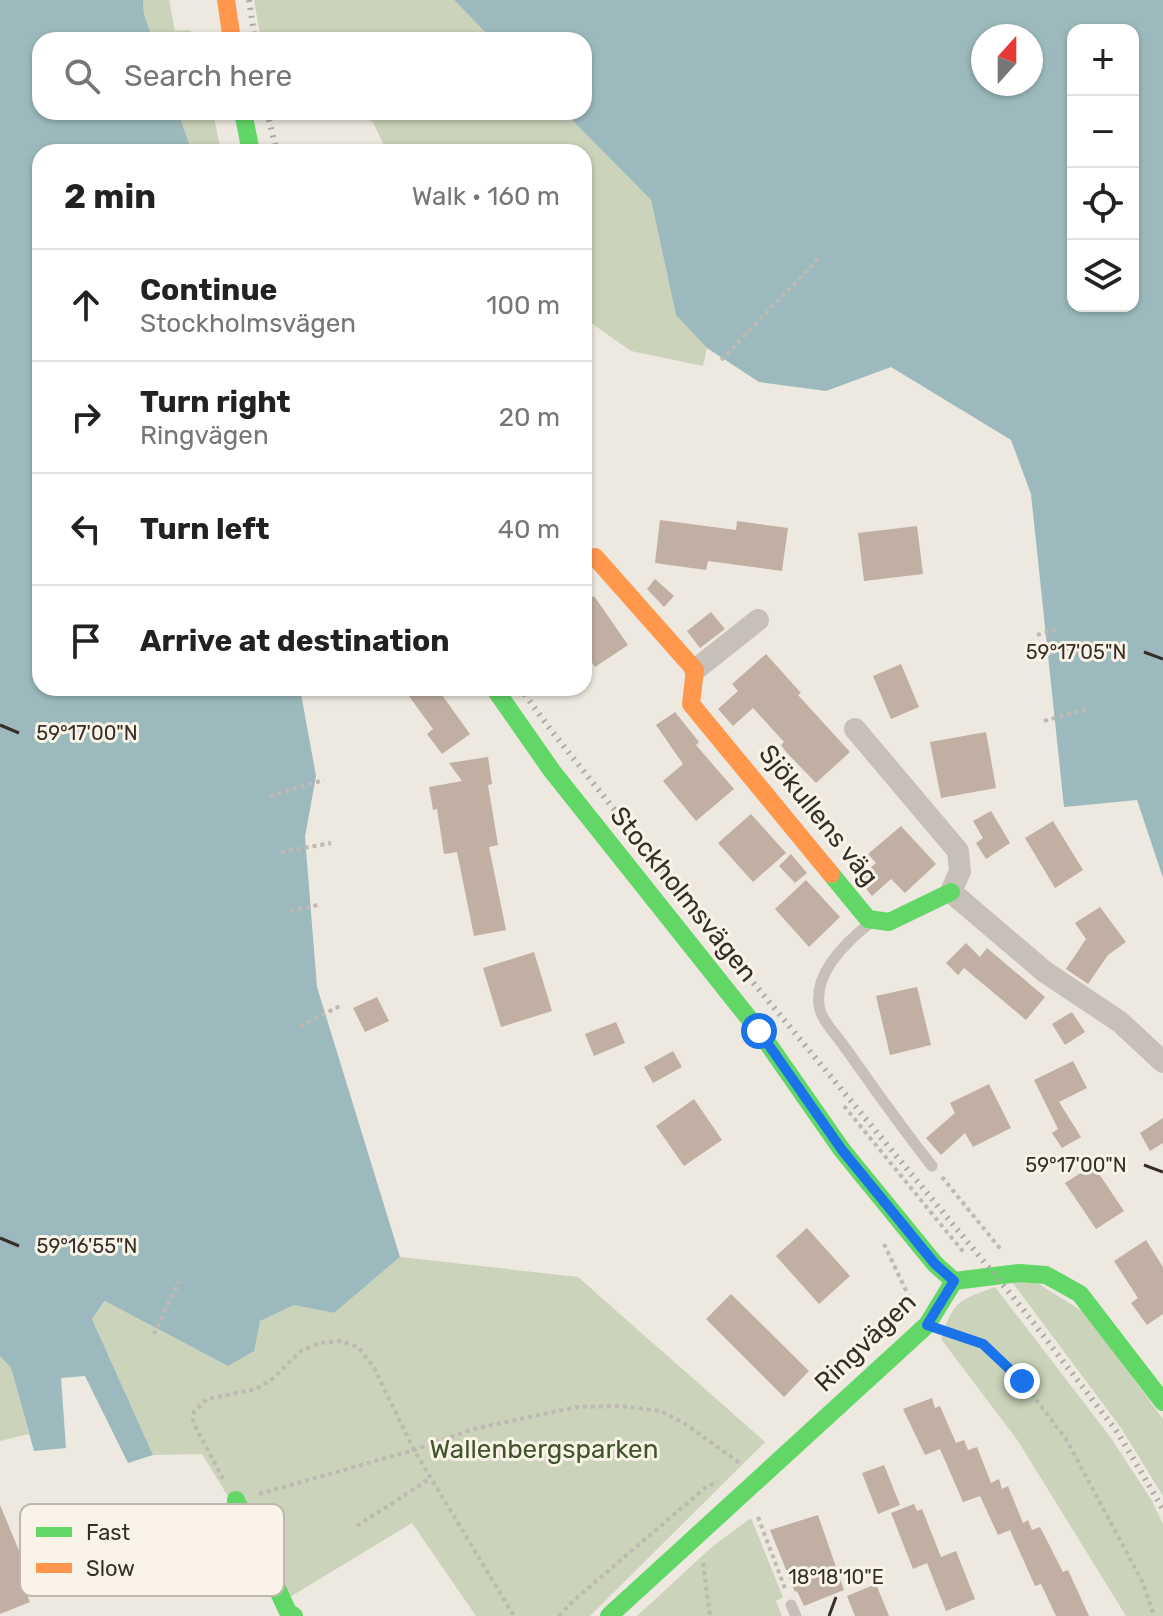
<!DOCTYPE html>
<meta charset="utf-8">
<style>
body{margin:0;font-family:Rubik,sans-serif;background:#f6f6f6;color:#222}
.controls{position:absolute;right:24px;top:24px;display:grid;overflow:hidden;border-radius:16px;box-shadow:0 2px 6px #0004}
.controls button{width:72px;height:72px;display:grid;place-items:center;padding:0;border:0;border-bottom:2px solid #e0e0e0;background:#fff;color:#222;font:40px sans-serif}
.compass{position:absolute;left:971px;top:24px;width:72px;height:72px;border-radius:50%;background:#fff;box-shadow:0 2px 6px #0004;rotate:21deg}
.stop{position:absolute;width:24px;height:24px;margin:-18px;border:6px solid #1a73e8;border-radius:50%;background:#fff}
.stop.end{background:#1a73e8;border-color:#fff;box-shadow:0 2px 8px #0008}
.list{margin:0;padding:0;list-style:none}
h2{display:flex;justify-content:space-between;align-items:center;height:104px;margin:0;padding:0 32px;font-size:34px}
h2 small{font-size:26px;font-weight:400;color:#767676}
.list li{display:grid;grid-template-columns:52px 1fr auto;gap:24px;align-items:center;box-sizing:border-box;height:112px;padding:0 32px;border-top:2px solid #e0e0e0}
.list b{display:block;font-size:30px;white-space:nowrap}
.list p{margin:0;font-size:26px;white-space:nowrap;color:#767676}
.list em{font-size:26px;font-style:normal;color:#767676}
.icon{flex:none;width:44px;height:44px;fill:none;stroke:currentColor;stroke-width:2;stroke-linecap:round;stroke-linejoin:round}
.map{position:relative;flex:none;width:1163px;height:1616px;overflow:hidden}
.search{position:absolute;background:#fff;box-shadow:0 2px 6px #0004;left:32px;top:32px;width:560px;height:88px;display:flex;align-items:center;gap:20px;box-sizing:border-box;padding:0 28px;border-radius:24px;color:#767676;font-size:30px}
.panel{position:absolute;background:#fff;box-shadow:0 2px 6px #0004;left:32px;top:144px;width:560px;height:552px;border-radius:24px}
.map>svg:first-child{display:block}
.green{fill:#cbd3ba}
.water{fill:#9cbabd;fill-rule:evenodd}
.building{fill:#c0afa2}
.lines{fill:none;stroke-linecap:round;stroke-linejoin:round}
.path{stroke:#beb9b2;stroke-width:4;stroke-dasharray:4 4;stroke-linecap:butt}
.lane{stroke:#c6c0b9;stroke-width:11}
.street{stroke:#c6c0b9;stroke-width:22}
.fast{stroke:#63d668;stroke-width:18}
.slow{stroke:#ff974d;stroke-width:18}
.rail{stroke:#ada9a4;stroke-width:6;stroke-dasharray:2 6;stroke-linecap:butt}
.route{stroke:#1a73e8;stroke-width:10}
.ticks{fill:none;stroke:#362e28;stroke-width:3}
.labels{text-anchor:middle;stroke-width:6;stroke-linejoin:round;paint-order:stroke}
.street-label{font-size:26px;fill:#362e28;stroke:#f9f3e8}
.park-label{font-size:26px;fill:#41542c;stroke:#f9f3e8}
.key{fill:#f9f3e8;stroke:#beb8ae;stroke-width:2}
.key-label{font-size:22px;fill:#362e28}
.ticks-label{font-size:20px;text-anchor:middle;fill:#362e28;stroke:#f9f3e8;stroke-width:6;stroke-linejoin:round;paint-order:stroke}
</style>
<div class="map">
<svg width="1163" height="1616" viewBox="0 0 1163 1616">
<rect width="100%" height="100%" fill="#ede9e0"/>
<g class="green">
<path d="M143,0H169L175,31L187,30L201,35L202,40H153L144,14Z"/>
<path d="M254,0H454L493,40H261Z"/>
<path d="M178,112H213L221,152H192Z"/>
<path d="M353,112H564L651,200L676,314L707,348L703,366L631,351L584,318V152H387L373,122Z"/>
<path d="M400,1257L578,1277L765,1442L590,1616H476L412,1523L290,1597L202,1454L153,1455L92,1319L106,1301L228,1366L259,1321L294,1305L334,1313Z"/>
<path d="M1034,1281L1085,1313L1163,1419V1496L1121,1428L1012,1282Z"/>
<path d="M995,1287L1111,1438L1152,1501L1163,1524V1616H1126L1018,1441L941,1339C954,1300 958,1301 995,1287Z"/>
<path d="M0,1356L11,1368L29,1434L0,1441Z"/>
<path d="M751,1518L783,1597L776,1601L782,1616H637L713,1546Z"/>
</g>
<g class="water">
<path d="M0,0H143L144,14L153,40H40V112H178L192,152H40V688H300L316,776L305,837L317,987L400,1257L334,1313L294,1305L260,1321L254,1351L228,1366L105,1301L92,1319L153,1455L128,1463L85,1376L61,1378L66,1448L34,1451L11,1368L0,1356Z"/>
<path d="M454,0H1163V878L1137,800L1064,807L1031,494L1011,440L891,367L826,391L759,382L707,348L676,315L651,200L564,112H584V40H493ZM1073,30H1133V306H1073ZM983,36H1031V84H983Z"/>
</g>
<g class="building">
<path d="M660,520L736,530L737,521L788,528L782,571L708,561L706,570L655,563Z"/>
<path d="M917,526L923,574L864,581L858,533Z"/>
<path d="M655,579L674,596L664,607L647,589Z"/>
<path d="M594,596L628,645L595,667L584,651V603Z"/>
<path d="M711,612L725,629L700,648L687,631Z"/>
<path d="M766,654L801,693L798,695L850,752L816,783L787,753L781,745L784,742L753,708L733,726L718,709L738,691L732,684Z"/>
<path d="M901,664L919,707L891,719L873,676Z"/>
<path d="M403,688H437L470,734L442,754L427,734L433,729Z"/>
<path d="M675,712L699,742L696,745L734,789L696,821L663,781L683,764L656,725Z"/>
<path d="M986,732L996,788L941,798L930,742Z"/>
<path d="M488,757L492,784L488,785L498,845L489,847L506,930L474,936L457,852L444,854L437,809L433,810L429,787L462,781L449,763Z"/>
<path d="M991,811L1010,843L986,859L976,843L983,838L973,821Z"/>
<path d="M751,814L786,853L753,882L718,843Z"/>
<path d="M1053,821L1083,870L1055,888L1025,838Z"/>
<path d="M901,826L936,864L905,893L891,879L872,896L858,879L876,863L868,854Z"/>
<path d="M791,854L807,873L795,883L779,866Z"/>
<path d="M806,880L840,917L809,947L775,909Z"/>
<path d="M1100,907L1126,942L1108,955L1088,984L1066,969L1086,939L1075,923Z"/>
<path d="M966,943L980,957L987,948L1045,997L1026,1020L964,968L958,975L946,963Z"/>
<path d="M534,952L552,1011L501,1027L483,968Z"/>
<path d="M917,987L931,1045L890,1055L876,996Z"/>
<path d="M377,997L389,1021L365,1032L353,1008Z"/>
<path d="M1072,1012L1085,1032L1065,1045L1052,1024Z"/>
<path d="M616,1022L625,1043L594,1056L585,1034Z"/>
<path d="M673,1051L682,1067L653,1083L644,1067Z"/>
<path d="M1073,1061L1087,1088L1059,1102L1081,1137L1062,1148L1052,1133L1058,1129L1034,1080Z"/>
<path d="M989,1084L1011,1128L973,1147L965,1133L941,1155L926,1138L955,1113L950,1103Z"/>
<path d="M694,1099L722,1140L684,1166L656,1126Z"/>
<path d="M1163,1118V1143L1150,1151L1140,1133Z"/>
<path d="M1093,1165L1124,1211L1096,1229L1065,1183Z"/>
<path d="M807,1228L850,1276L819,1304L776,1256Z"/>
<path d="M1146,1240L1163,1267V1314L1147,1325L1131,1303L1138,1298L1114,1261Z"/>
<path d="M731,1294L809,1371L784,1397L706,1319Z"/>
<path d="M932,1398L935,1408L940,1406L956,1443L964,1440L968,1450L977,1447L991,1483L999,1479L1002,1489L1008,1486L1023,1523L1028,1520L1032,1530L1040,1527L1063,1572L1068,1570L1089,1616H1056L1041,1584L1035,1586L1010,1530L998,1535L980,1496L963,1502L940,1449L925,1455L903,1409Z"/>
<path d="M884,1465L900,1505L878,1514L862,1473Z"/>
<path d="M914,1504L917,1511L922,1509L941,1557L956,1551L975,1599L946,1611L927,1563L913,1569L891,1513Z"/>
<path d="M0,1505L30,1577L21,1581L30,1602L0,1614Z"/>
<path d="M818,1515L844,1590L804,1606L797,1591L795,1592L770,1530Z"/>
<path d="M876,1584L889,1616H855L847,1596Z"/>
</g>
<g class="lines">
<g class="path">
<path d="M721,360L819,258"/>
<path d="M1037,635L1057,629"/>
<path d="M1044,721L1087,709"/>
<path d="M270,796L324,780"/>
<path d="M281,852L331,843"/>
<path d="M290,911L318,905"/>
<path d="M300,1026L340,1006"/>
<path d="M844,1106L965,1254"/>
<path d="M942,1177L1002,1251"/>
<path d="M884,1244L911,1301"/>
<path d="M950,1333L983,1344L1022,1381L1066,1439L1143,1583L1154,1616"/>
<path d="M154,1334L179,1281"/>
<path d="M223,1479L193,1422L194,1412L207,1399L256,1389L271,1380L301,1351L319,1343L341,1341L358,1347L373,1366L414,1450L514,1616"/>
<path d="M259,1494L414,1450L473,1429L577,1407L621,1406L661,1411L687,1425L741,1464"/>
<path d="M758,1517L786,1591"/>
<path d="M357,1526L431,1478"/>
<path d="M703,1563L710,1616"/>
<path d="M559,1616L573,1601L705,1488L718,1481"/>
</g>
<g class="lane">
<path d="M870,923C846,942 811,975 820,1010C823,1022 837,1036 844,1046C873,1087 901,1127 932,1166"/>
<path d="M791,1605L796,1616"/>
</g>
<g class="street">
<path d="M695,670L758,620"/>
<path d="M855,729L958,851L960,871L951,892L1045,972L1120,1022L1163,1062"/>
</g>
<g class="fast">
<path d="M243,112L251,152"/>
<path d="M494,688L552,771L759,1031L842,1150L935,1264L954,1281"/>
<path d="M831,874L868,919L889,922L951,892"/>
<path d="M954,1281L1019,1273L1046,1275L1080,1294L1163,1402"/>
<path d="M236,1500L288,1612L294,1616"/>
<path d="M609,1616L927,1325L954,1281"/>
</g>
<g class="slow">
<path d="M226,0L232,40"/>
<path d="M595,557L695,670L691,704L831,874"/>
</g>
<g class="rail">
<path d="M249,0L255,40"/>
<path d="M267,112L277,152"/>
<path d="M520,688L550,729L723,946L1022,1308L1118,1433L1163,1509"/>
</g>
</g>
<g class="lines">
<path class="route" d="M759,1031L842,1150L935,1264L954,1281L927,1325L983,1344L1022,1381"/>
</g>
<path class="ticks" d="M1144,652L1163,659M0,725L19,733M1144,1165L1163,1172M0,1238L19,1246M829,1616L836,1597"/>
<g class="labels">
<g class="street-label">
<text transform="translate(819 815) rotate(51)" y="9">Sjökullens väg</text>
<text transform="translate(684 894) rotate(51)" y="9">Stockholmsvägen</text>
<text transform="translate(865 1342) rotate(-44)" y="9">Ringvägen</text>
</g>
<g class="park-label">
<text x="544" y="1458">Wallenbergsparken</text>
</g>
</g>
<rect x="20" y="1504" width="264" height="92" rx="12" class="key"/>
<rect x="36" y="1527" width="36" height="10" fill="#63d668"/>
<rect x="36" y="1563" width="36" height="10" fill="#ff974d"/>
<g class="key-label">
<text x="86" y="1540">Fast</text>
<text x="86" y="1576">Slow</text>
</g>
<g class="ticks-label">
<text x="1076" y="659">59°17'05"N</text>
<text x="87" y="740">59°17'00"N</text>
<text x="1076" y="1172">59°17'00"N</text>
<text x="87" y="1253">59°16'55"N</text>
<text x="836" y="1584">18°18'10"E</text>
</g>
</svg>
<div class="controls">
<button>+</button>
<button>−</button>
<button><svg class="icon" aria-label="locate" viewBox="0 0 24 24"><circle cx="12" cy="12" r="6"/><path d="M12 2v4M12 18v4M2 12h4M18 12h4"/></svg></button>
<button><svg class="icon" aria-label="layers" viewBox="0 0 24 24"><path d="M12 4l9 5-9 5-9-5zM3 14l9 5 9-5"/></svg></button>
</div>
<svg class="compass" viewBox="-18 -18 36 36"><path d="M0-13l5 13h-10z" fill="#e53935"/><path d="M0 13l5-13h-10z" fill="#767676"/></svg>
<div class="stop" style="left:759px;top:1031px"></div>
<div class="stop end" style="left:1022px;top:1381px"></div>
<div class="search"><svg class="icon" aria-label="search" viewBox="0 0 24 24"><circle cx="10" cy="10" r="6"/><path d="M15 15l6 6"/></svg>Search here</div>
<section class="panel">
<h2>2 min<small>Walk · 160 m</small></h2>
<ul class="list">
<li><svg class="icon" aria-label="ahead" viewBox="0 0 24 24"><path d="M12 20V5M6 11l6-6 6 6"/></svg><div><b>Continue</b><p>Stockholmsvägen</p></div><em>100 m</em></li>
<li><svg class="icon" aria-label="right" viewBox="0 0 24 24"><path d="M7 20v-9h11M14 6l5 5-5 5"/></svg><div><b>Turn right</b><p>Ringvägen</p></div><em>20 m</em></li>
<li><svg class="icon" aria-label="left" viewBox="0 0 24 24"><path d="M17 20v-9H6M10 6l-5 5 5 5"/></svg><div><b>Turn left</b></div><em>40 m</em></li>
<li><svg class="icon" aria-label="arrive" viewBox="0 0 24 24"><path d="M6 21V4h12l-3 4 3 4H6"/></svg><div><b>Arrive at destination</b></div></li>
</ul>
</section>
</div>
